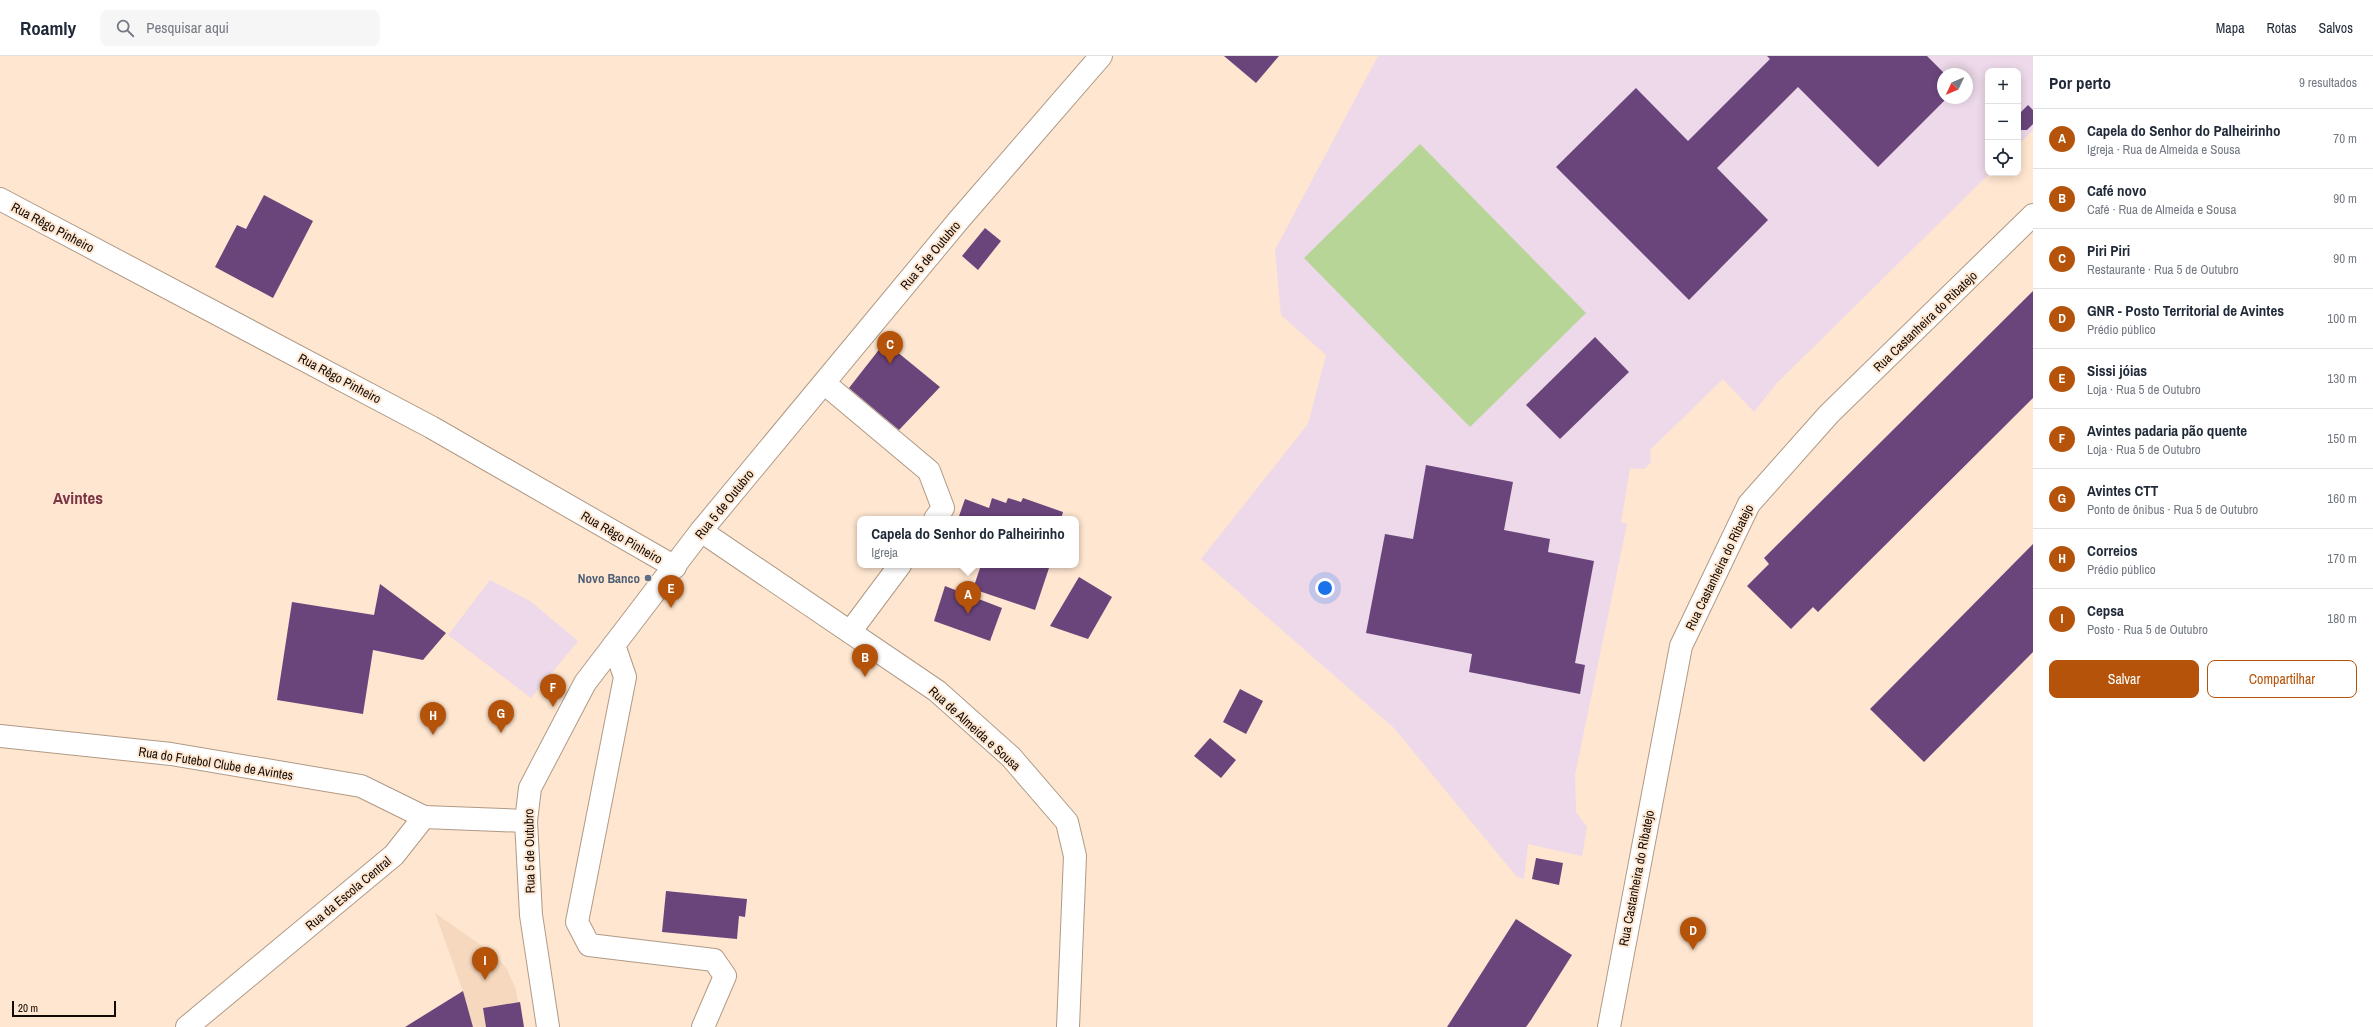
<!DOCTYPE html>
<html lang="pt">
<meta charset="utf-8">
<style>
body{margin:0;font-family:"Archivo Narrow",sans-serif;background:#f6f6f7;color:#1f2937}
.controls{position:absolute;right:12px;top:12px;display:grid;overflow:hidden;border-radius:8px;box-shadow:0 2px 10px #0003}
.controls button{width:36px;height:36px;display:grid;place-items:center;padding:0;border:0;border-bottom:1px solid #e0e1e3;background:#fff;color:#1f2937;font:20px sans-serif}
.compass{position:absolute;left:1937px;top:12px;width:36px;height:36px;border-radius:50%;background:#fff;box-shadow:0 2px 10px #0003;rotate:226deg}
.scale{position:absolute;left:12px;bottom:10px;width:104px;box-sizing:border-box;padding-left:4px;border:2px solid #120a04;border-top:0;font-size:11px;line-height:14px;white-space:nowrap;color:#120a04;-webkit-text-stroke:3px #fee6d0;paint-order:stroke}
.you{position:absolute;left:1325px;top:532px;width:14px;height:14px;margin:-10px;border:3px solid #fff;border-radius:50%;background:#1a73e8;box-shadow:0 0 0 6px #1a73e833}
.badge{display:grid;place-items:center;width:26px;height:26px;border-radius:50%;background:#b45309;color:#fff;font-size:13px;font-weight:700}
.pin{position:absolute;translate:-50% -33px;filter:drop-shadow(0 1px 2px #0008)}
.pin::after{content:'';position:absolute;top:21px;width:14px;height:12px;background:inherit;clip-path:polygon(0 0,100% 0,50% 100%)}
.popup{position:absolute;left:857px;top:460px;width:222px;height:52px;box-sizing:border-box;display:grid;place-content:center;border-radius:8px;background:#fff;filter:drop-shadow(0 1px 3px #0005);font-size:13px;white-space:nowrap;color:#747a83}
.popup b{font-size:15px;color:#1f2937}
.popup::after{content:'';position:absolute;left:50%;top:100%;margin-left:-8px;border:8px solid transparent;border-top-color:#fff}
.list{margin:0;padding:0;list-style:none}
h2{display:flex;justify-content:space-between;align-items:center;height:52px;margin:0;padding:0 16px;font-size:17px}
h2 small{font-size:13px;font-weight:400;color:#747a83}
.list li{display:grid;grid-template-columns:26px 1fr auto;gap:12px;align-items:center;box-sizing:border-box;height:60px;padding:0 16px;border-top:1px solid #e0e1e3}
.list b{display:block;font-size:15px;white-space:nowrap}
.list p{margin:0;font-size:13px;white-space:nowrap;color:#747a83}
.list em{font-size:13px;font-style:normal;color:#747a83}
.actions{display:flex;gap:8px;padding:12px 16px}
.actions a{flex:1;padding:9px 0;border:1px solid #b45309;border-radius:8px;text-align:center;font-size:14px;color:#b45309}
.actions .main{background:#b45309;color:#fff}
.icon{flex:none;width:22px;height:22px;fill:none;stroke:currentColor;stroke-width:2;stroke-linecap:round;stroke-linejoin:round}
.map{position:relative;flex:none;width:2033px;height:971px;overflow:hidden}
header{display:flex;align-items:center;gap:24px;box-sizing:border-box;height:56px;padding:0 20px;background:#fff;border-bottom:1px solid #e0e1e3}
header strong{font-size:19px}
nav{display:flex;gap:22px;margin-inline-start:auto;font-size:14px}
.search{width:280px;height:36px;background:#f6f6f7;display:flex;align-items:center;gap:10px;box-sizing:border-box;padding:0 14px;border-radius:8px;color:#747a83;font-size:15px}
main{display:flex}
aside{flex:1;background:#fff}
.map>svg:first-child{display:block}
.built{fill:#f5d8bd}
.education{fill:#edd9e9;fill-rule:evenodd}
.green{fill:#b6d596}
.building{fill:#6a457c}
.lines{fill:none;stroke-linecap:round;stroke-linejoin:round}
.minor-casing{stroke:#b09a86;stroke-width:24}
.tertiary-casing{stroke:#b09a86;stroke-width:24}
.minor{stroke:#fff;stroke-width:22}
.tertiary{stroke:#fff;stroke-width:22}
.service-dot{fill:#5c6f8a;stroke:#fee6d0;stroke-width:1.5}
.labels{text-anchor:middle;stroke-width:4;stroke-linejoin:round;paint-order:stroke}
.street-label{font-size:13px;fill:#120a04;stroke:#fee6d0}
.service-label{font-size:13px;font-weight:bold;fill:#4e5e75;stroke:#fee6d0;text-anchor:end}
.district-label{font-size:17px;font-weight:bold;fill:#7c3546;stroke:#fee6d0}
</style>
<header>
<strong>Roamly</strong>
<div class="search"><svg class="icon" aria-label="search" viewBox="0 0 24 24"><circle cx="10" cy="10" r="6"/><path d="M15 15l6 6"/></svg>Pesquisar aqui</div>
<nav><a>Mapa</a><a>Rotas</a><a>Salvos</a></nav>
</header>
<main>
<div class="map">
<svg width="2033" height="971" viewBox="0 0 2033 971">
<rect width="100%" height="100%" fill="#fee6d0"/>
<path class="built" d="M435,857L495,899L507,913L516,934L522,971H473L463,935Z"/>
<g class="education">
<path d="M1378,0H2033V74L2018,89V15H1988V117H1990L1776,328L1754,356L1723,323L1650,394L1651,406L1644,413L1630,412L1621,466L1627,468L1575,719L1576,756L1587,771L1582,800L1528,788L1524,823L1517,821L1393,671L1201,503L1308,368L1326,299L1281,259L1275,194ZM1943,18H1967V42H1943Z"/>
<path d="M490,524L530,545L578,585L531,642L448,579Z"/>
</g>
<path class="green" d="M1420,88L1586,257L1470,371L1304,202Z"/>
<g class="building">
<path d="M1224,0H1279L1256,27Z"/>
<path d="M1767,0H1927L1945,18H1943V42H1947L1878,111L1798,31L1717,112L1768,164L1689,244L1556,111L1636,32L1688,85L1770,3Z"/>
<path d="M2028,49L2033,54V68L2027,74H2021L2018,71V59Z"/>
<path d="M264,139L313,165L273,242L215,211L237,169L246,173Z"/>
<path d="M985,172L1001,185L978,214L962,200Z"/>
<path d="M2033,235V342L1818,556L1813,551L1791,573L1747,530L1769,508L1764,502Z"/>
<path d="M1595,281L1629,316L1560,383L1526,349Z"/>
<path d="M885,286L940,331L899,374L849,332Z"/>
<path d="M1426,409L1513,426L1504,474L1550,483L1548,496L1594,505L1575,607L1585,609L1580,638L1469,616L1472,598L1366,577L1385,478L1413,483Z"/>
<path d="M992,442L1006,447L1008,442L1021,446L1023,442L1063,456L1061,463H958L965,443L989,452Z"/>
<path d="M2033,488V596L1924,706L1870,653Z"/>
<path d="M981,509H1050L1035,554L973,533Z"/>
<path d="M1079,521L1112,541L1088,583L1050,570Z"/>
<path d="M380,528L446,577L423,604L373,594L363,658L277,644L292,546L374,559Z"/>
<path d="M945,530L1002,552L990,585L934,565Z"/>
<path d="M1240,633L1263,645L1246,678L1223,666Z"/>
<path d="M1210,682L1236,704L1221,722L1194,700Z"/>
<path d="M1536,802L1563,807L1559,829L1532,823Z"/>
<path d="M666,835L747,843L745,861L739,860L737,883L662,876Z"/>
<path d="M1516,863L1572,899L1531,964L1526,971H1447Z"/>
<path d="M463,935L473,971H405Z"/>
<path d="M520,946L524,971H486L483,952Z"/>
</g>
<g class="lines">
<g class="minor-casing">
<g id="minor">
<path d="M0,143L431,371L675,511"/>
<path d="M824,327L929,415L943,452L935,463"/>
<path d="M701,475L937,635L1011,701L1067,766L1075,800L1068,971"/>
<path d="M850,576L900,509"/>
<path d="M614,589L625,621L577,866L589,889L714,904L725,920L703,971"/>
<path d="M0,680L171,698L361,730L424,761"/>
<path d="M1609,971L1681,590L1749,448L1829,358L2033,159"/>
</g>
</g>
<g class="tertiary-casing">
<g id="tertiary">
<path d="M187,971L394,799L424,761L526,765"/>
<path d="M548,971L531,859L526,765L530,732L585,627L701,475L958,165L1101,0"/>
</g>
</g>
<use href="#minor" class="minor"/>
<use href="#tertiary" class="tertiary"/>
</g>
<circle class="service-dot" cx="648" cy="522" r="4"/>
<g class="labels">
<g class="street-label">
<text transform="translate(53 171) rotate(28)" y="5">Rua Rêgo Pinheiro</text>
<text transform="translate(930 199) rotate(-50)" y="5">Rua 5 de Outubro</text>
<text transform="translate(1925 265) rotate(-44)" y="5">Rua Castanheira do Ribatejo</text>
<text transform="translate(340 322) rotate(28)" y="5">Rua Rêgo Pinheiro</text>
<text transform="translate(724 448) rotate(-51)" y="5">Rua 5 de Outubro</text>
<text transform="translate(622 481) rotate(30)" y="5">Rua Rêgo Pinheiro</text>
<text transform="translate(1719 511) rotate(-64)" y="5">Rua Castanheira do Ribatejo</text>
<text transform="translate(975 672) rotate(42)" y="5">Rua de Almeida e Sousa</text>
<text transform="translate(216 707) rotate(9)" y="5">Rua do Futebol Clube de Avintes</text>
<text transform="translate(529 795) rotate(-91)" y="5">Rua 5 de Outubro</text>
<text transform="translate(1636 822) rotate(-79)" y="5">Rua Castanheira do Ribatejo</text>
<text transform="translate(348 837) rotate(-40)" y="5">Rua da Escola Central</text>
</g>
<g class="service-label">
<text x="640" y="527">Novo Banco</text>
</g>
<g class="district-label">
<text x="78" y="448">Avintes</text>
</g>
</g>
</svg>
<div class="controls">
<button>+</button>
<button>−</button>
<button><svg class="icon" aria-label="locate" viewBox="0 0 24 24"><circle cx="12" cy="12" r="6"/><path d="M12 2v4M12 18v4M2 12h4M18 12h4"/></svg></button>
</div>
<svg class="compass" viewBox="-18 -18 36 36"><path d="M0-13l5 13h-10z" fill="#e53935"/><path d="M0 13l5-13h-10z" fill="#747a83"/></svg>
<div class="scale">20 m</div>
<div class="you"></div>
<div class="pin badge" style="left:968px;top:558px">A</div>
<div class="popup"><b>Capela do Senhor do Palheirinho</b>Igreja</div>
<div class="pin badge" style="left:865px;top:621px">B</div>
<div class="pin badge" style="left:890px;top:308px">C</div>
<div class="pin badge" style="left:1693px;top:894px">D</div>
<div class="pin badge" style="left:671px;top:552px">E</div>
<div class="pin badge" style="left:553px;top:651px">F</div>
<div class="pin badge" style="left:501px;top:677px">G</div>
<div class="pin badge" style="left:433px;top:679px">H</div>
<div class="pin badge" style="left:485px;top:924px">I</div>
</div>
<aside>
<h2>Por perto<small>9 resultados</small></h2>
<ul class="list">
<li><span class="badge">A</span><div><b>Capela do Senhor do Palheirinho</b><p>Igreja · Rua de Almeida e Sousa</p></div><em>70 m</em></li>
<li><span class="badge">B</span><div><b>Café novo</b><p>Café · Rua de Almeida e Sousa</p></div><em>90 m</em></li>
<li><span class="badge">C</span><div><b>Piri Piri</b><p>Restaurante · Rua 5 de Outubro</p></div><em>90 m</em></li>
<li><span class="badge">D</span><div><b>GNR - Posto Territorial de Avintes</b><p>Prédio público</p></div><em>100 m</em></li>
<li><span class="badge">E</span><div><b>Sissi jóias</b><p>Loja · Rua 5 de Outubro</p></div><em>130 m</em></li>
<li><span class="badge">F</span><div><b>Avintes padaria pão quente</b><p>Loja · Rua 5 de Outubro</p></div><em>150 m</em></li>
<li><span class="badge">G</span><div><b>Avintes CTT</b><p>Ponto de ônibus · Rua 5 de Outubro</p></div><em>160 m</em></li>
<li><span class="badge">H</span><div><b>Correios</b><p>Prédio público</p></div><em>170 m</em></li>
<li><span class="badge">I</span><div><b>Cepsa</b><p>Posto · Rua 5 de Outubro</p></div><em>180 m</em></li>
</ul>
<div class="actions"><a class="main">Salvar</a><a>Compartilhar</a></div>
</aside>
</main>
